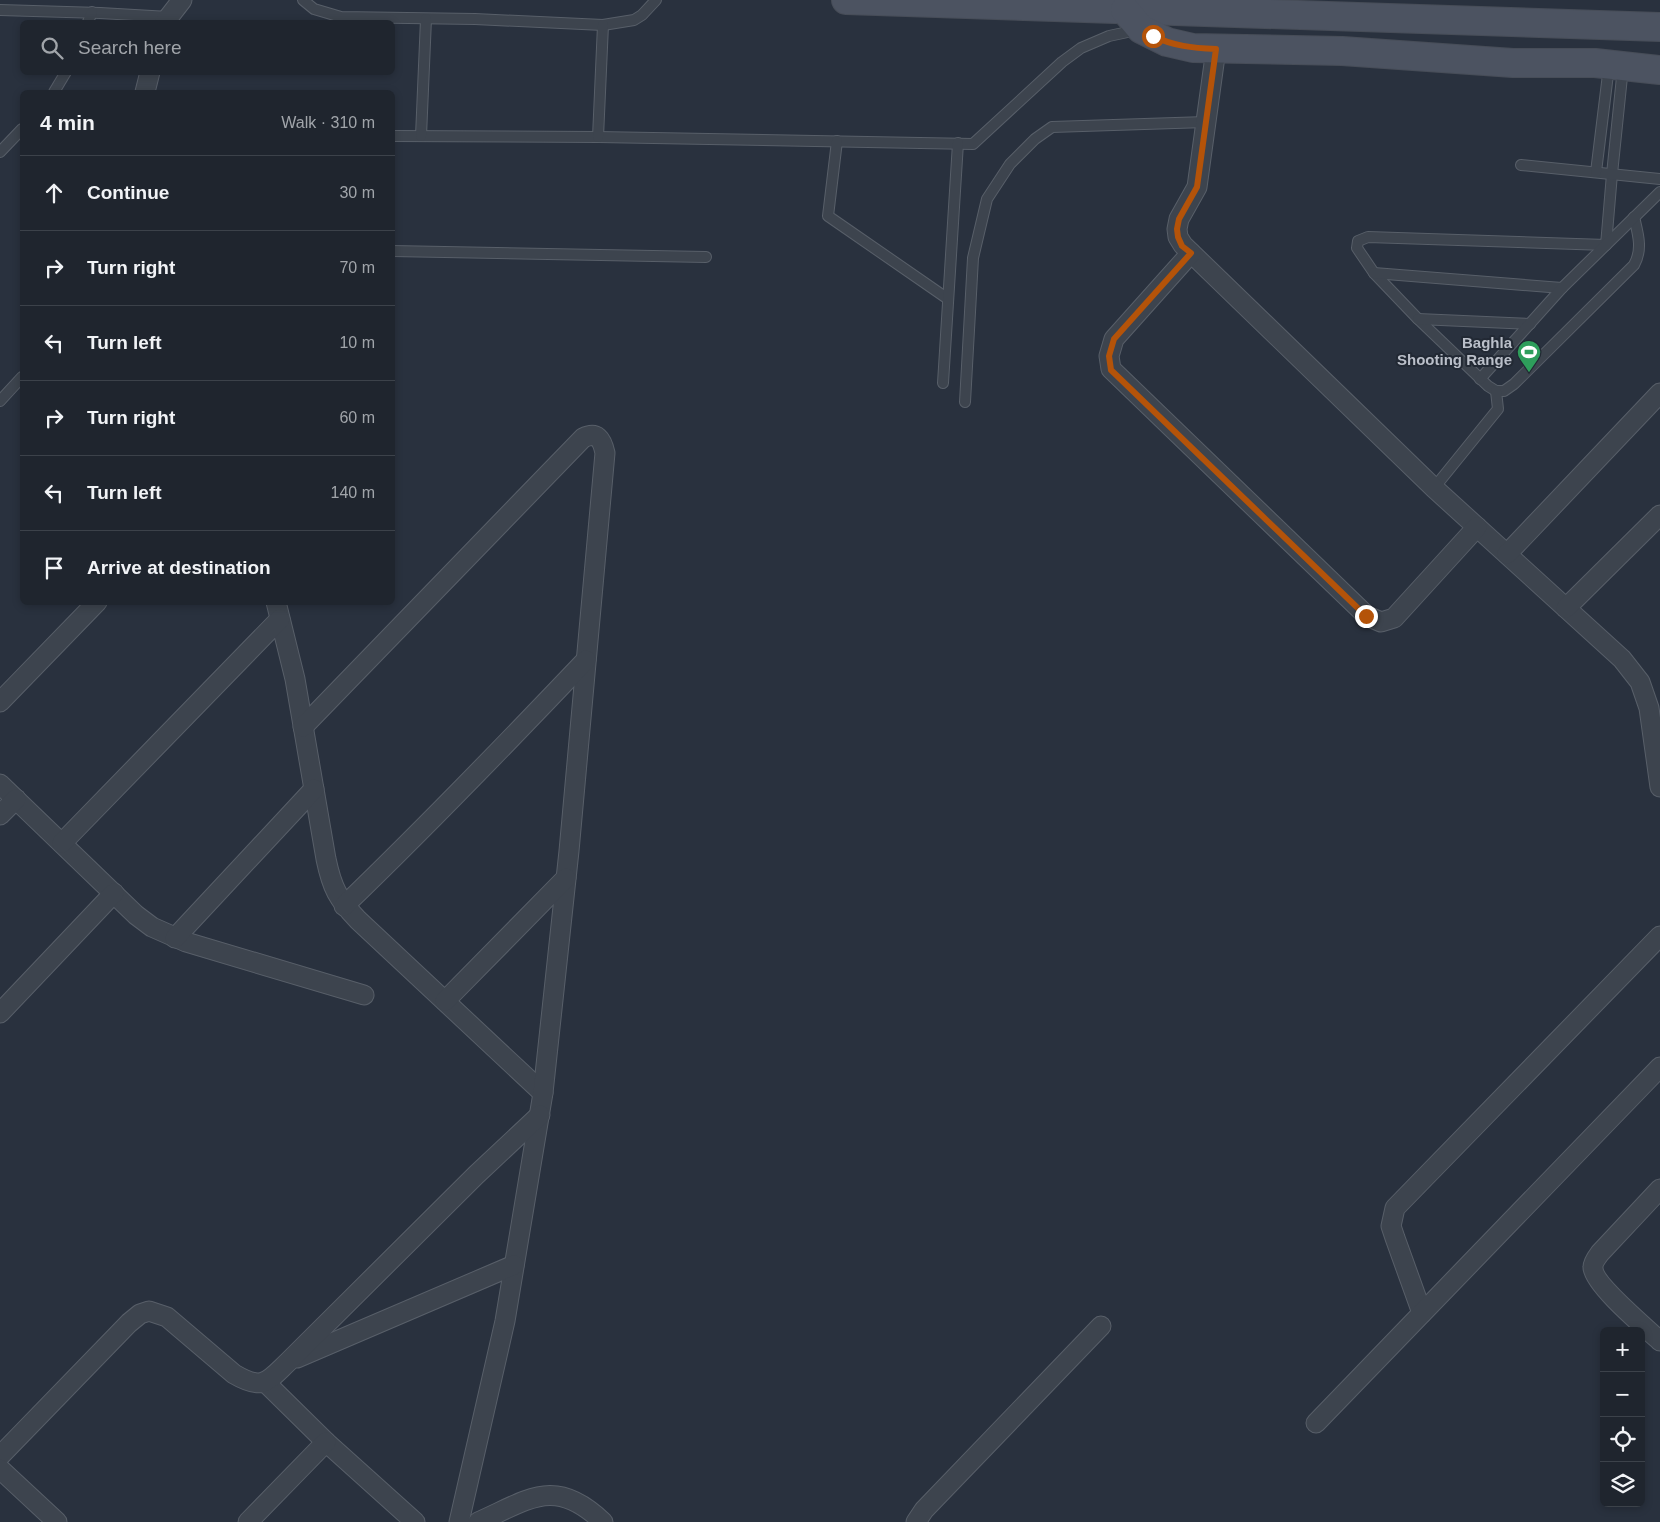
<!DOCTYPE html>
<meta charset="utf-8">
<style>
body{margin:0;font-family:Arial,sans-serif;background:#272d36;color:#f1f3f6}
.controls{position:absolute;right:15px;bottom:15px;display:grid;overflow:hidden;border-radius:8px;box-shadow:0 2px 8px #0003}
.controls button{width:45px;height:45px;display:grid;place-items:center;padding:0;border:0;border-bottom:1px solid #3c424a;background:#1f252e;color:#f1f3f6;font:25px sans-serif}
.stop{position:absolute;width:15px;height:15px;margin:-11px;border:4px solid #b45309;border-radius:50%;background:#fff}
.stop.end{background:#b45309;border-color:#fff;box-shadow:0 1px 5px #0008}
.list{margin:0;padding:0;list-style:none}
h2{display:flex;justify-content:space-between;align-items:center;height:65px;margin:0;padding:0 20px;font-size:21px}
h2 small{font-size:16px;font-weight:400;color:#a1a5aa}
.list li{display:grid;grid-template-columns:32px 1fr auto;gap:15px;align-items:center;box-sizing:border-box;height:75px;padding:0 20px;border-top:1px solid #3c424a}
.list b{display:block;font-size:19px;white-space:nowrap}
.list em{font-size:16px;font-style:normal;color:#a1a5aa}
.icon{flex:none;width:28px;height:28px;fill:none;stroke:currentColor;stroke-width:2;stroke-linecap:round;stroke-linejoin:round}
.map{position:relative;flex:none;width:1660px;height:1522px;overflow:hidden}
.search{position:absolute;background:#1f252e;box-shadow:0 2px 8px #0003;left:20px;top:20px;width:375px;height:55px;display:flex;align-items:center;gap:12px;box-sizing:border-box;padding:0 18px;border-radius:8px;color:#a1a5aa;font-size:19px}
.panel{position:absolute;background:#1f252e;box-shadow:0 2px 8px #0003;left:20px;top:90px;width:375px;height:515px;border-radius:8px}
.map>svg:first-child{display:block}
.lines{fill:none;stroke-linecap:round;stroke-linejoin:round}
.lane-casing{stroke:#585f69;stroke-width:12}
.street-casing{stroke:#585f69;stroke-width:21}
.secondary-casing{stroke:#474d58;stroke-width:30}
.lane{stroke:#3d444e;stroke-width:10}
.street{stroke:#3d444e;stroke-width:19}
.secondary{stroke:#4c5361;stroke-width:28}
.route{stroke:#b45309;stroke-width:6}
.labels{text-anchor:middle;stroke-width:4;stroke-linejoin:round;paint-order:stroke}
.poi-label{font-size:15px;font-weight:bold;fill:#babfc9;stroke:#222934;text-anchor:end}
</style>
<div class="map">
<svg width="1660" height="1522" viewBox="0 0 1660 1522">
<rect width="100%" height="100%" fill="#29313e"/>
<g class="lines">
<g class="lane-casing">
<g id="lane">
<path d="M303,0L314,9L341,17L475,19L603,25L634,20L642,15L656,0"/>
<path d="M0,10L100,13L169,17"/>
<path d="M88,22L92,12"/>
<path d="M1623,67L1612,174L1606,245L1368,237L1358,241L1357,248L1374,273L1418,319L1488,386L1496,391H1504L1514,384L1634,265C1643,249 1638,234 1634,217"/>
<path d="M54,92L66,72"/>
<path d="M392,136L598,137L973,144L1062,62L1081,48L1109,36L1137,30"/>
<path d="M421,136L426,19"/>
<path d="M598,137L603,25"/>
<path d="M837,141L828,216L948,299"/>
<path d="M0,152L22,129"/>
<path d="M1521,165L1660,179"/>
<path d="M1596,172L1609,66"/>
<path d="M392,251L706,257"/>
<path d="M1374,273L1562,288"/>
<path d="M1418,319L1530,324"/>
<path d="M1480,379L1562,288L1660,192"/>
<path d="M943,383L958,143"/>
<path d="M0,401L22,377"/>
<path d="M965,402L973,258L987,199L1010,164L1035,139L1052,127L1206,122"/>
<path d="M1434,488L1498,409L1496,391"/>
</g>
</g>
<g class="street-casing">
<g id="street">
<path d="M165,22L182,0"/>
<path d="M1216,49L1197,187L1179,219L1177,229L1178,237L1183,245L1434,488L1622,659L1640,682L1649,708L1660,787"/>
<path d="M145,92L150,72"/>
<path d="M1191,253L1114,339L1109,356L1111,369L1367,616L1381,622L1394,618L1477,527"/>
<path d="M1507,554L1660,393"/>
<path d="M276,602L295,679L326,859C332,888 338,899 358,920L543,1093"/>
<path d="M1566,608L1660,515"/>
<path d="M0,702L97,602"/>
<path d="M303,727L583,438C597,431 602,439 605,453L569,851L543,1093L505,1321L459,1522"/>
<path d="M0,784L136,915L152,927L186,942L364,995"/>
<path d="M0,815L16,799"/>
<path d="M62,843L280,619"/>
<path d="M344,906C427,826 507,743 586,660"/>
<path d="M175,938L314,789"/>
<path d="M445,1001L566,878"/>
<path d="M0,1013L114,893"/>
<path d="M1660,1189L1600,1253C1597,1257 1593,1262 1593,1267C1592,1283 1647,1329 1660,1341"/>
<path d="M1422,1313L1395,1238L1391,1226L1395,1208L1660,936"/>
<path d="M297,1358L514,1265"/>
<path d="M265,1382L326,1442L415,1522"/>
<path d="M1316,1423L1660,1067"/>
<path d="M0,1456L129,1323L140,1314L149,1311L167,1317L234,1374C263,1391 267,1382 288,1362L476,1175L540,1115"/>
<path d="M0,1469L57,1522"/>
<path d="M248,1522L326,1442"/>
<path d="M478,1522C530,1499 555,1476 603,1522"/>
<path d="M916,1522L924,1510L1101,1326"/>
</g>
</g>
<g class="secondary-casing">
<g id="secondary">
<path d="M846,0L1660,27"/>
<path d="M1125,10L1141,29L1167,42L1193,48L1342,51L1513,63H1595L1660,70"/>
</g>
</g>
<use href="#lane" class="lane"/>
<use href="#street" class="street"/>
<use href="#secondary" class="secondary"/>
</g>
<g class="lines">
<path class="route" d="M1153,36C1173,46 1193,48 1216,49L1197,187L1179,219L1177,229L1178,237L1182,246L1191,253L1114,339L1109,356L1111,370L1366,616"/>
</g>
<defs>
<g id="stadium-pin" transform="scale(1.25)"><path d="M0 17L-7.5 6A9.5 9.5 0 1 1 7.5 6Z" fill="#2e9e5b" stroke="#222934"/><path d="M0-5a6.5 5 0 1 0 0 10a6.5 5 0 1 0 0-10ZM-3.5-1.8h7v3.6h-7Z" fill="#fff"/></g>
</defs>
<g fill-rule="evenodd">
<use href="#stadium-pin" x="1529" y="352"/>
</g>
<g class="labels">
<g class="poi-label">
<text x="1512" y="348">Baghla<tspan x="1512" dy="17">Shooting Range</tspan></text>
</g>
</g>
</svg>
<div class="controls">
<button>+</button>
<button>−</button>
<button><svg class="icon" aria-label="locate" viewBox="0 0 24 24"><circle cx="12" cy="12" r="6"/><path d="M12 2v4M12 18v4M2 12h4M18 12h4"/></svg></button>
<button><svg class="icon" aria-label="layers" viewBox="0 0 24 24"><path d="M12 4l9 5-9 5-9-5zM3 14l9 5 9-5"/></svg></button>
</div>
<div class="stop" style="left:1153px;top:36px"></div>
<div class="stop end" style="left:1366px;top:616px"></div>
<div class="search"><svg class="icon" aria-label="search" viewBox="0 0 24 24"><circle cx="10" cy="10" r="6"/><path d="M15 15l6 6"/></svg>Search here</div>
<section class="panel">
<h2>4 min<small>Walk · 310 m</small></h2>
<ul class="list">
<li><svg class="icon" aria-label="ahead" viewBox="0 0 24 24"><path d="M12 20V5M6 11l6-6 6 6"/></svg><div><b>Continue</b></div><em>30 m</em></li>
<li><svg class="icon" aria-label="right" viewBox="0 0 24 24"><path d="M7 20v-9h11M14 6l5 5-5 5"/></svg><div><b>Turn right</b></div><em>70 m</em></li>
<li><svg class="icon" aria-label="left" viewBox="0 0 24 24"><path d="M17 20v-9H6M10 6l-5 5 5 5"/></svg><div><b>Turn left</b></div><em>10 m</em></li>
<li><svg class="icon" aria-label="right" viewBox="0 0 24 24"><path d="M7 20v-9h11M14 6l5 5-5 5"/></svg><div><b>Turn right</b></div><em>60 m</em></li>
<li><svg class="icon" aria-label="left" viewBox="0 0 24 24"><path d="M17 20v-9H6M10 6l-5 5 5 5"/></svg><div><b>Turn left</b></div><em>140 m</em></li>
<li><svg class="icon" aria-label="arrive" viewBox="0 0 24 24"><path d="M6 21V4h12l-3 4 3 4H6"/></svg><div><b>Arrive at destination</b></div></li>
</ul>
</section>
</div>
